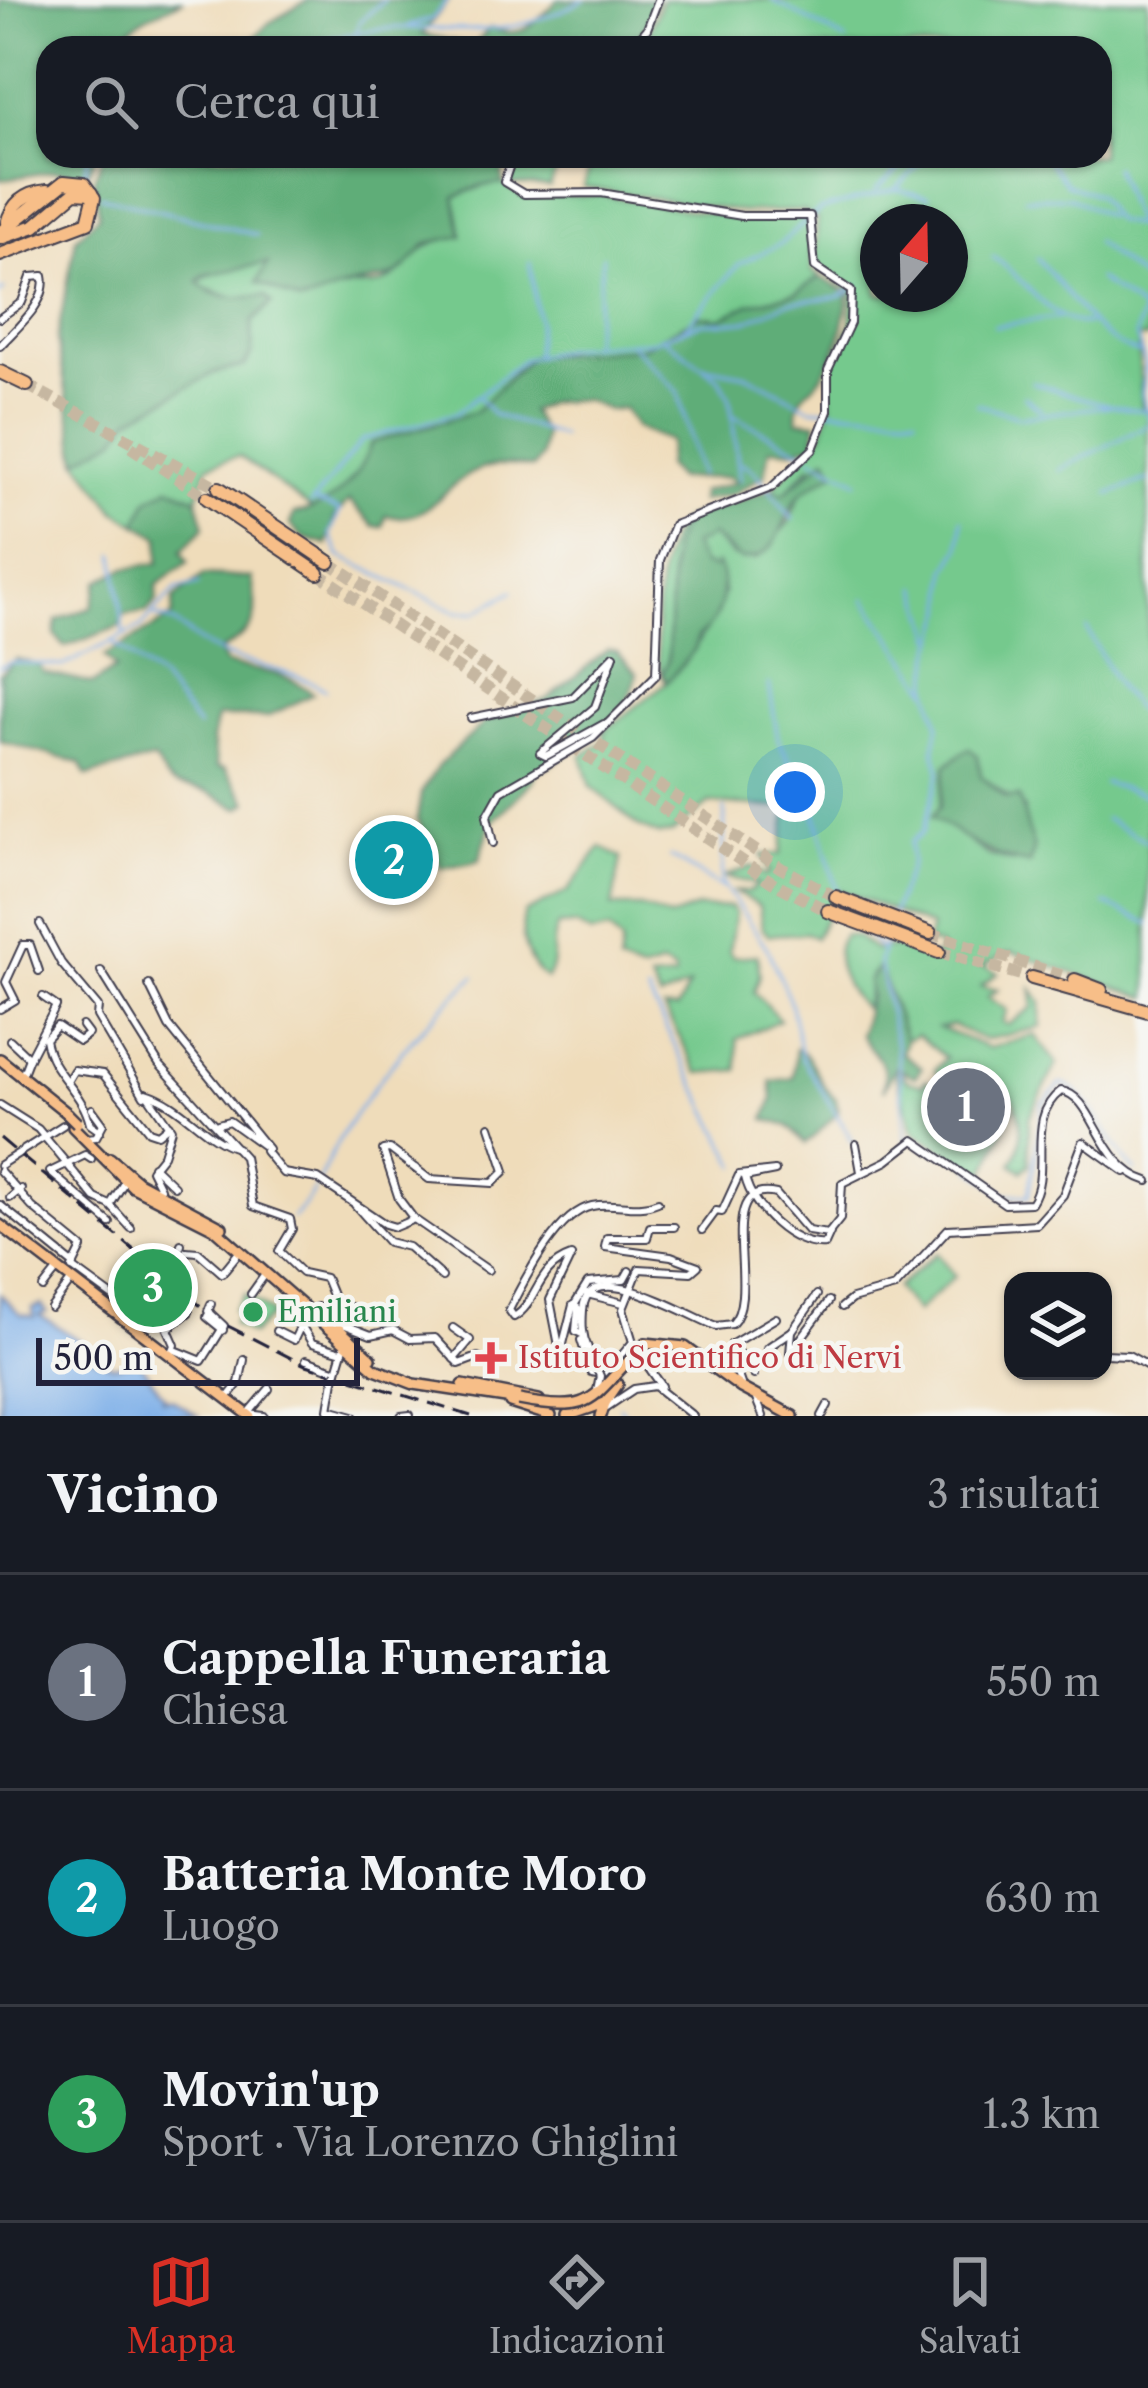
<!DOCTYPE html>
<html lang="it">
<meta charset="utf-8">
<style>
body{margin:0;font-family:"Libre Caslon Text",serif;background:#20242c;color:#f1f3f6}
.controls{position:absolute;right:36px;bottom:36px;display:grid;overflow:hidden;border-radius:24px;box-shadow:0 3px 9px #0004}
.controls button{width:108px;height:108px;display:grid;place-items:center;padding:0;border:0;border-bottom:3px solid #363941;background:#171b24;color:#f1f3f6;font:60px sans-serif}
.compass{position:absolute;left:860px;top:204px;width:108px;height:108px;border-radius:50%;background:#171b24;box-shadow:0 3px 9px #0004;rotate:20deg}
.scale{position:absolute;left:36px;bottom:30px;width:324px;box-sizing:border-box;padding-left:12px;border:6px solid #22223b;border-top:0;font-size:33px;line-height:42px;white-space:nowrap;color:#22223b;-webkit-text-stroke:9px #f6f6f2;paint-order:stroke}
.you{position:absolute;left:795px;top:792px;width:42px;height:42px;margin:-30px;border:9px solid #fff;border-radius:50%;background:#1a73e8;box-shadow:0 0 0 18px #1a73e833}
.badge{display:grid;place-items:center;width:78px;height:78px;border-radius:50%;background:#d93025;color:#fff;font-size:39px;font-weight:700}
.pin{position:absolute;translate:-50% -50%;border:6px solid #fff;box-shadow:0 3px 12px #0006}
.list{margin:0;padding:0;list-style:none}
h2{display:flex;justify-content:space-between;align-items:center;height:156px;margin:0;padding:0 48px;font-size:51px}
h2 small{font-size:39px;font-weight:400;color:#9ea1a6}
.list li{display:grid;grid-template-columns:78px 1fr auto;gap:36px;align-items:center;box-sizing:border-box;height:216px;padding:0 48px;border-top:3px solid #363941}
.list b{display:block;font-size:45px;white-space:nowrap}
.list p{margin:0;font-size:39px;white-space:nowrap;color:#9ea1a6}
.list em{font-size:39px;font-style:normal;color:#9ea1a6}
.icon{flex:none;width:66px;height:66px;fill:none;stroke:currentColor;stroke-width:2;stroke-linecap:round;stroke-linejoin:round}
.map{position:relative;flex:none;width:1148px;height:1416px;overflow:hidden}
.search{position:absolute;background:#171b24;box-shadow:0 3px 9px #0004;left:36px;right:36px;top:36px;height:132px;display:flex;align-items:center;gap:30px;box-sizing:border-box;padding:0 42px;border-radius:36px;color:#9ea1a6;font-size:45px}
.sheet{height:804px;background:#171b24}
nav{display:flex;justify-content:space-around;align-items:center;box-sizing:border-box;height:168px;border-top:3px solid #363941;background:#171b24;font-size:33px;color:#9ea1a6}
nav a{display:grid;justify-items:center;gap:6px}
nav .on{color:#d93025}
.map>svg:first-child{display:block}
.green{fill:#74c98d;stroke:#4b7664;stroke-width:3;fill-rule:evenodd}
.forest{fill:#5fad78;stroke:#40685a;stroke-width:3}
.water{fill:#7caee8;stroke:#4f6892;stroke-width:3}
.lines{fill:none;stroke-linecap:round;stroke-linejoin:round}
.stream{stroke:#7caee8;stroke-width:3}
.highway-tunnel{stroke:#c6b7a1;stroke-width:12;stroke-dasharray:12 6;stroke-linecap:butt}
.minor-casing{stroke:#413e4e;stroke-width:10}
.major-casing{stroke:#413e4e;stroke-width:14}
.highway-casing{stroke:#413e4e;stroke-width:16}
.minor{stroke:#fff;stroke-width:6}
.major{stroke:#f7be88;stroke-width:9}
.highway{stroke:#f7be88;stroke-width:12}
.rail{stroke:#22223b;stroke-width:3;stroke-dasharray:18 9;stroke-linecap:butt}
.minor-bridge-casing{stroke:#413e4e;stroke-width:10;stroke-linecap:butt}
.major-bridge-casing{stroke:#413e4e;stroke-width:14;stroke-linecap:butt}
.minor-bridge{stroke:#fff;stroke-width:6}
.major-bridge{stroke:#f7be88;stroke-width:9}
.leisure-dot{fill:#2e9e5b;stroke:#f6f6f2;stroke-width:4.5}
.health-dot{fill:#e0444e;stroke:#f6f6f2;stroke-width:4.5}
.labels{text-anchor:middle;stroke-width:9;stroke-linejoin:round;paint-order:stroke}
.leisure-label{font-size:30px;fill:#27864d;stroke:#f6f6f2;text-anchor:start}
.health-label{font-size:30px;fill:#be3a42;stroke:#f6f6f2;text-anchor:start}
</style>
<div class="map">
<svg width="1148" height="1416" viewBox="0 0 1148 1416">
<rect width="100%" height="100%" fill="#f6f6f2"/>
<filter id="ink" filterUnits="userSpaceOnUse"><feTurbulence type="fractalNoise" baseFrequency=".00833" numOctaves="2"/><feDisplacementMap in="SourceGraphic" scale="24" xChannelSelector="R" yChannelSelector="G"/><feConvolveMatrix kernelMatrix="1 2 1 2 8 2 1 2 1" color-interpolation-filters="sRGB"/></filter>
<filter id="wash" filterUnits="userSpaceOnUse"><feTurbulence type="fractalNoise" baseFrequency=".004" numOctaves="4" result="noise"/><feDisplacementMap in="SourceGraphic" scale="48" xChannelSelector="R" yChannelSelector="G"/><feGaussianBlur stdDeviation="2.7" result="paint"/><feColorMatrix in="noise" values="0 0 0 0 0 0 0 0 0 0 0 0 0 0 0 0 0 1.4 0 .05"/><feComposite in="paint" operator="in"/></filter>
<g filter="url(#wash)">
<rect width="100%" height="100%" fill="#efdcba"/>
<g class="green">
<path d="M662,0H1148V338H1138L1142,408L1148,410V998L1011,952L983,966L998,973L981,986L998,990L987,997L1007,1010L1002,1022L1008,1025L1033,1007L1032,988L1041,1002V1027L985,1040L952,1025L939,1028L989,1048L1035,1035L1057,1064L1029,1118V1165L1022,1171L1012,1164C1025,1144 1023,1115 1011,1096L940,1079L935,1070L946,1058L917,1035L906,1040L879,967L871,974L865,1009C848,994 826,958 844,935L856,936L875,950L893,946L937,957L940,946L927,942L931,927L840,890L815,938L806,933L769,935L762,928L759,906L733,891L749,892L758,884L725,877L752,866L765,876L770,872L762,855L781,854L788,808L709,803L672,833L659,835L638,826L591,786L582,756L605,741L604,732C635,705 670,686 693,651C705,633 711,611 724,593L713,568L702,564L692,545L712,536L732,556L756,559L789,522L812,464L784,493L772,489L821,437L831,407L830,371L851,323L852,291L816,266L817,219L803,211L742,212L583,187L590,167L558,164L550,187L511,184L510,162L519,164L527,156H1100V48H634L650,30ZM878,222H950V294H878ZM970,749L981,776L1024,809L1023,823L1034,849L1013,862L988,855L933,816L940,807L946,765Z"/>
<path d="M488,184H503L524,197L600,195L744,219L804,218L810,221L812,271L820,277L796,293L749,304L721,318L699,316L641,348L545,355L516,370L475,412L371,443C363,469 339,502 313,510L239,456L209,465L197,498L170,487L137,524L116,511L78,460L117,438L129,419L214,373L245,366L252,352V322L271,304L265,296L236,299L199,286L198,281L232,266L269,263L258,282C303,301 299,300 346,288C357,285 373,288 383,283C420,266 408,242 462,236L455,197Z"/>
<path d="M685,519L671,562L668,662L662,675C652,640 654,541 685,519Z"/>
<path d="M601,847L621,858L612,907H641L669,918L697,908L731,907L735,913L729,951L733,957L757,955L760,975L754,992L780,1020L737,1039L738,1070L699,1073L664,1009H677L689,986L660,999L650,980L675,978L674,972L662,965L641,972L619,964L622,943L609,930L591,934L576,925L558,926C547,944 560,961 546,979C527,965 518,935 525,913L568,891Z"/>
<path d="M898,1070L908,1081L923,1085L925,1080L1013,1109L984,1175L914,1132L895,1073Z"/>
<path d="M937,1253L955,1276L916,1312L896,1288Z"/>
<path d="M245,1294L273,1314L251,1335L232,1323L237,1315L244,1318L233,1310Z"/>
</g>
<g class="forest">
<path d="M0,0H184L144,18L106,48H48V156H96L87,174L54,171L0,180Z"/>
<path d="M308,0H449L422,34L473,46L490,28C524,41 535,22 558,0H657L644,29L626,48H244L269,23Z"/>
<path d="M103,156H510L502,169L503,184L480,186L455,197L462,236L427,243C394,285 393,275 346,287C330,292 318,300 300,302L257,282L268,263L205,275L198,281C212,300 242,298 265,296L272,303L252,322V352L244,366L214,373L129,419L117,438L78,460L57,339L76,238L99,215L94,178Z"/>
<path d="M820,277L848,293C846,322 839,348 823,374C813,392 793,394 798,420L817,422L814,443L795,450L770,448L765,475L733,494L700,501L701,492L737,482L728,477L677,479L666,466L669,441L636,428L623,408L608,410L584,400L554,401L530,411L544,434L541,457L533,468C443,449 449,527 386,516L383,526H374L349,501L335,517L327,545L303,538L290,524L294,514C331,508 360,479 371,443L475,412L532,356L641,348L699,316L721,318L749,304L796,293Z"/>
<path d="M827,457L835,472C823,479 802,489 795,501C780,526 779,558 741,560L712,536L693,545L702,564L713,568L716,563C730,583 720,625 698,636L695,649L667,682L662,675L668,661L672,548L685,519L772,489L784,493Z"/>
<path d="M170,487L197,498L205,526L182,551L188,562L157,585V601L147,612L124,615L120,626L65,647L55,635L57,620L92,607L99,581L126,568L159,563L160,537L137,524L148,499Z"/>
<path d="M204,575L252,578C258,620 260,627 219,652L226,664C260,672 286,670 313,694L267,717H217L212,740L217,767L225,769L248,802L240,808C227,804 214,793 201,790C171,784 171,790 154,759L87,776L80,763L0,741V674L16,659L39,665L44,673L93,684L116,668L104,656L172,617L174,598Z"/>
<path d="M607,650L617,652L637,673C632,717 572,753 536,772L533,781L491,823L479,861L441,868L417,819L421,793L438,766L485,722L548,699Z"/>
<path d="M969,748L978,756L981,776L1006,798L1019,797L1034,849L1030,864C990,858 965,838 932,817L940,807L946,765Z"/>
<path d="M879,967L906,1040L902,1053L922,1067L915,1077L895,1067L883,1091C890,1060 874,1057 860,1035L870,996L868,981Z"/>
<path d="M796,1048C815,1056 815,1083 836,1099L838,1113L806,1144L788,1126L765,1119L773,1099L771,1081L793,1078Z"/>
</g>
<path class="water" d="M0,1294L20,1314L34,1317L33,1308L41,1305L47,1312L39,1315L84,1343L90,1357L113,1366L138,1362C148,1372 154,1384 166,1398L161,1399H172L198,1416H0Z"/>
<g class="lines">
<g class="stream">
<path d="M772,0L847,41"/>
<path d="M407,27L432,19L448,0"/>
<path d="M356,35L359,22L384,0"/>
<path d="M292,48C329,39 375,26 413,28C488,31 518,34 584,0"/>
<path d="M1048,161L1066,184L1097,195L1115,221L1137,226"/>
<path d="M1114,167L1135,223L1148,237"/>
<path d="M84,175L88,156"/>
<path d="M896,189L929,197"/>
<path d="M876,190L915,156"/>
<path d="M101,196L257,235"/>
<path d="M1025,198L1070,197L1107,216"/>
<path d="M1095,242L1148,284"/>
<path d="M993,257C1024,276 1051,327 1089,324"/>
<path d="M1037,258C1068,291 1094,342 1139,353"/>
<path d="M530,263L538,322L535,356"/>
<path d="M1098,279L1144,312"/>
<path d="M0,293L4,290"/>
<path d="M1148,296L1136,335L1146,366L1142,394L1148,419"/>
<path d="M994,326L1058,318"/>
<path d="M683,330L739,264L780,244L820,210L896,189L928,156"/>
<path d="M664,338L720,379L730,399L740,480"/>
<path d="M592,343L603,256"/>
<path d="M631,344L678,392L700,475"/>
<path d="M703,366L746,374L810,408L916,416"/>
<path d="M1032,382C1062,392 1115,410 1144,410"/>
<path d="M1024,396L1041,410"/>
<path d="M479,398L494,415L561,436"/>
<path d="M977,404L1020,417L1108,406"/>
<path d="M732,415L803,452"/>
<path d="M811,457L858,481"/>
<path d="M742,463L754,470L793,519"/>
<path d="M1059,470L1148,425"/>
<path d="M1109,494L1148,480"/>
<path d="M316,502L340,511L330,534L340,556L457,612H476L513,591"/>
<path d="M311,504L362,440L456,413L524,359L579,346L652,341L700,323L747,321L789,302L839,297L858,286"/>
<path d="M115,554L124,634"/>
<path d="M918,587L934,637"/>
<path d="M865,599L928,689"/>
<path d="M155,616C177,621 186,633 203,644C240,667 286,666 326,690"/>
<path d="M1087,629L1119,689L1148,722"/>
<path d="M111,641L161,680L198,727"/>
<path d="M0,667L10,662L63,666L141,627L176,589L199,584"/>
<path d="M769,684L778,739L816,815L838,893"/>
<path d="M1104,783L1148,796"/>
<path d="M725,809L722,883L767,948L790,1001L802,1058L854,1143"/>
<path d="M1105,819L1148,842"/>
<path d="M670,857L725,889"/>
<path d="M1105,904L1148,923"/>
<path d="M892,915L911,863V842L923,832L940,772L934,749L939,724L929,688L932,654L946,609L947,569L960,548L962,519"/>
<path d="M866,932L880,949"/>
<path d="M886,935L879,962L897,1049L906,1141"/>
<path d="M648,993L737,1166"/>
<path d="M971,1168L1006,1194L1029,1196L1043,1104L1061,1084C1091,1092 1110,1148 1136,1171"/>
<path d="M293,1218C317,1194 326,1160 344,1131C384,1069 421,1026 475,976"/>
<path d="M620,1407L627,1416"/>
</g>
</g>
</g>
<g filter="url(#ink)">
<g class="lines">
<g class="highway-tunnel">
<path d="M27,385L219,488"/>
<path d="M131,447L207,498"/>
<path d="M329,562L781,868L836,897"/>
<path d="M318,573L772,882L828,911"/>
<path d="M930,933L1075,980"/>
<path d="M939,952L1032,978"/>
</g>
<g class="minor-casing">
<g id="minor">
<path d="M630,48L647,29L658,0"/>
<path d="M0,318L22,302L31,277L43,276C49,302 16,328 0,346"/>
<path d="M471,718L573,697L614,655L595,707L540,753L546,756L604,724"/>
<path d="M493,843L487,816L501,791L593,738L656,675L660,560L674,525L771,488L813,449L828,411V370L850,323L851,291L815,267L810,216H742L601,193L524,194L504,182L513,156"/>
<path d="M40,924L61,963L98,1007L97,1016L144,1096"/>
<path d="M101,971L159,1064L244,1157L253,1206L290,1219L292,1229L279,1251L302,1273L325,1278L334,1300L354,1313L349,1326"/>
<path d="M149,985L169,1026L268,1149L229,1121L218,1124"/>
<path d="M0,1009L15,1000L6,982L23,945H30L39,971"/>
<path d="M82,1026L88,1034L79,1041L57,1026L45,1039C51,1075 82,1089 90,1124L100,1131"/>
<path d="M10,1040L29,1058L22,1076"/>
<path d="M29,1058L56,1006L43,997"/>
<path d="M68,1080L74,1070L103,1074L149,1131L158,1134L169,1125"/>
<path d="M0,1105L38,1129L95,1198L110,1205L125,1181"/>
<path d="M86,1138L96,1137L103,1124L92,1109"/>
<path d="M856,1144L861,1172"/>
<path d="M265,1151L283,1173L318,1179L385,1224L395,1227L414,1219"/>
<path d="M91,1159L85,1155L50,1172L110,1223"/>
<path d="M0,1165L63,1125"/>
<path d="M153,1166L174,1186"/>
<path d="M0,1171L32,1207L82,1248L72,1268"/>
<path d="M160,1188L151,1170L163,1155L171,1129L146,1093C183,1104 204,1139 237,1148"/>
<path d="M10,1198L21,1189"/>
<path d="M0,1205L74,1265"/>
<path d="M110,1205L131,1228"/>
<path d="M355,1205L388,1242L408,1247L442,1277"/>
<path d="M702,1230L716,1211L722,1212L739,1175L775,1171L745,1177C752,1208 791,1247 825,1244L830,1233"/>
<path d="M147,1253L175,1275L186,1251L198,1252L222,1273L240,1251"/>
<path d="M175,1262L181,1244"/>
<path d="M73,1268L114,1298L160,1311L175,1345L171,1355"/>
<path d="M488,1270L414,1219L399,1199L383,1150L390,1149L429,1179L493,1183L505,1171L490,1126"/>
<path d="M43,1288L58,1269"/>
<path d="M251,1294L266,1273"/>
<path d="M587,1294L623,1303"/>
<path d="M120,1300L140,1285"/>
<path d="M575,1304L588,1283L624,1280L629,1271"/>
<path d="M153,1306L157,1291L168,1285"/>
<path d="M351,1307L372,1316"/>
<path d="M842,1307L852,1299L895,1287L948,1229L1037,1224L1063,1195L1083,1142L1125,1172"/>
<path d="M51,1308L72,1280"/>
<path d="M160,1311L165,1292L175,1293"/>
<path d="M210,1312L207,1317L223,1330"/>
<path d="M282,1316L301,1325L312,1343L342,1352"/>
<path d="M330,1319L371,1335L393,1330L410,1339L435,1338L459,1364L478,1357"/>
<path d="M169,1328L189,1312"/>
<path d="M453,1328L470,1340L454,1359"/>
<path d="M276,1331L294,1340L301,1325"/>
<path d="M792,1331L817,1295"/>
<path d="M582,1334L576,1331L578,1308L573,1305L563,1344L566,1359L562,1361L550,1300L571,1256C536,1268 538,1303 514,1317L509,1310C524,1281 557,1213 592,1206C616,1201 635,1212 658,1202"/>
<path d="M581,1340L591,1372L605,1375L633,1342L623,1309L639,1269L691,1272L698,1266L671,1256L605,1247L607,1238H647L650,1227H674"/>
<path d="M732,1344L776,1318"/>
<path d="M588,1348C582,1336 582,1325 583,1310C587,1254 687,1315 716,1326L732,1324C762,1293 711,1180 776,1194L808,1231L828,1234L840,1219L842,1183L887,1161L914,1140L1005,1204L1031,1203C1053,1171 1024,1118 1061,1091C1095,1095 1098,1166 1148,1181"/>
<path d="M175,1350L202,1361L224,1326L208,1311L211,1304"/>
<path d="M1103,1354L1128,1355L1148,1366"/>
<path d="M642,1358L662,1386"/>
<path d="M306,1360L337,1371"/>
<path d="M337,1371L346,1341"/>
<path d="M334,1380L329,1409L354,1416"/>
<path d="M741,1384L730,1353L732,1344L754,1375L750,1357L765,1365L767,1348L792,1331L790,1353L829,1301"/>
<path d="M754,1394L763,1416"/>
<path d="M227,1398L239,1383L244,1360"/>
<path d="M607,1407L634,1389L655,1386L693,1416"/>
<path d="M264,1416L248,1414L269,1389"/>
<path d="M401,1416L410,1415"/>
<path d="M822,1416L828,1405"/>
</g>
</g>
<g class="major-casing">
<g id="major">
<path d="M0,1059L67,1113"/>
<path d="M73,1127L133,1187L214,1228L375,1369L414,1384L519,1400"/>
<path d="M110,1158L138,1182L222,1227"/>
<path d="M0,1225L250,1416"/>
<path d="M317,1309L371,1358"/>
<path d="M645,1343L685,1347L741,1388L793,1416"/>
<path d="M463,1385L539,1400"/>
<path d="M510,1403L551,1416"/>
<path d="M605,1403L618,1384"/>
<path d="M567,1416L605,1403L601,1416"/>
</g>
</g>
<g class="highway-casing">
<g id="highway">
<path d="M7,224C12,203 25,193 47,191"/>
<path d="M0,233L64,182L84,184L94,198L88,222L0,255"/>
<path d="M0,238L35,226L75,192L91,193"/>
<path d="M0,372L27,385"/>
<path d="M219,488L329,562"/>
<path d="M207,498L318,573"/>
<path d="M836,897L930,933"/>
<path d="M828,911L939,952"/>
<path d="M1032,978L1148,1011"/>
<path d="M1075,980L1101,990"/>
</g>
</g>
<use href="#minor" class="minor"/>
<use href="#major" class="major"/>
<use href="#highway" class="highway"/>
<g class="rail">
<path d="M0,1138L202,1307"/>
<path d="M228,1326L303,1364L471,1416"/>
</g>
<g class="minor-bridge-casing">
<g id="minor-bridge">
<path d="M588,1349L600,1376L597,1390"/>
<path d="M334,1380L337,1371"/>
</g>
</g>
<g class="major-bridge-casing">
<g id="major-bridge">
<path d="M67,1113L77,1123"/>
<path d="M519,1400C599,1416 590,1395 641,1349"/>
</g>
</g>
<use href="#minor-bridge" class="minor-bridge"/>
<use href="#major-bridge" class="major-bridge"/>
</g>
</g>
<circle class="leisure-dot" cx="253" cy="1312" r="12"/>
<path class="health-dot" d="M485 1340h12v12h12v12h-12v12h-12v-12h-12v-12h12z"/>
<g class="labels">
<g class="leisure-label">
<text x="277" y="1322">Emiliani</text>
</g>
<g class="health-label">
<text x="518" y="1368">Istituto Scientifico di Nervi</text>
</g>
</g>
</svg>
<div class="controls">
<button><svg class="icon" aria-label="layers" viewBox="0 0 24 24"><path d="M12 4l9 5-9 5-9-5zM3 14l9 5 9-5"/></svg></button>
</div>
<svg class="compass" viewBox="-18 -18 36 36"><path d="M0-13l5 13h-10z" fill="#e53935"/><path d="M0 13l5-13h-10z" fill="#9ea1a6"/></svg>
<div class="scale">500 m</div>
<div class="you"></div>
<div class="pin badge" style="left:966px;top:1107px;background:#6b7280">1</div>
<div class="pin badge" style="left:394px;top:860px;background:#0f9aa8">2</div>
<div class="pin badge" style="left:153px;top:1288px;background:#2e9e5b">3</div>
<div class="search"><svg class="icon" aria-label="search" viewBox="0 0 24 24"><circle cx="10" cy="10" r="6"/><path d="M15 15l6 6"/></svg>Cerca qui</div>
</div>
<section class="sheet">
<h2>Vicino<small>3 risultati</small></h2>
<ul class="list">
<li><span class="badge" style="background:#6b7280">1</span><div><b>Cappella Funeraria</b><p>Chiesa</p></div><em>550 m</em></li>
<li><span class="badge" style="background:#0f9aa8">2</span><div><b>Batteria Monte Moro</b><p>Luogo</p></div><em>630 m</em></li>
<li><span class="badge" style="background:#2e9e5b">3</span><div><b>Movin'up</b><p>Sport · Via Lorenzo Ghiglini</p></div><em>1.3 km</em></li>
</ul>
</section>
<nav>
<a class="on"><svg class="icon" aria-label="map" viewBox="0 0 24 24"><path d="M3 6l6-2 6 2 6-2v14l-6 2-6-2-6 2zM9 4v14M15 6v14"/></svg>Mappa</a>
<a><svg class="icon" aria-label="directions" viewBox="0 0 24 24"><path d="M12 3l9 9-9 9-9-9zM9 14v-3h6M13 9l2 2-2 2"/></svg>Indicazioni</a>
<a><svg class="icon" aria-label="saved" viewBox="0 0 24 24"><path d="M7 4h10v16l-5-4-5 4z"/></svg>Salvati</a>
</nav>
